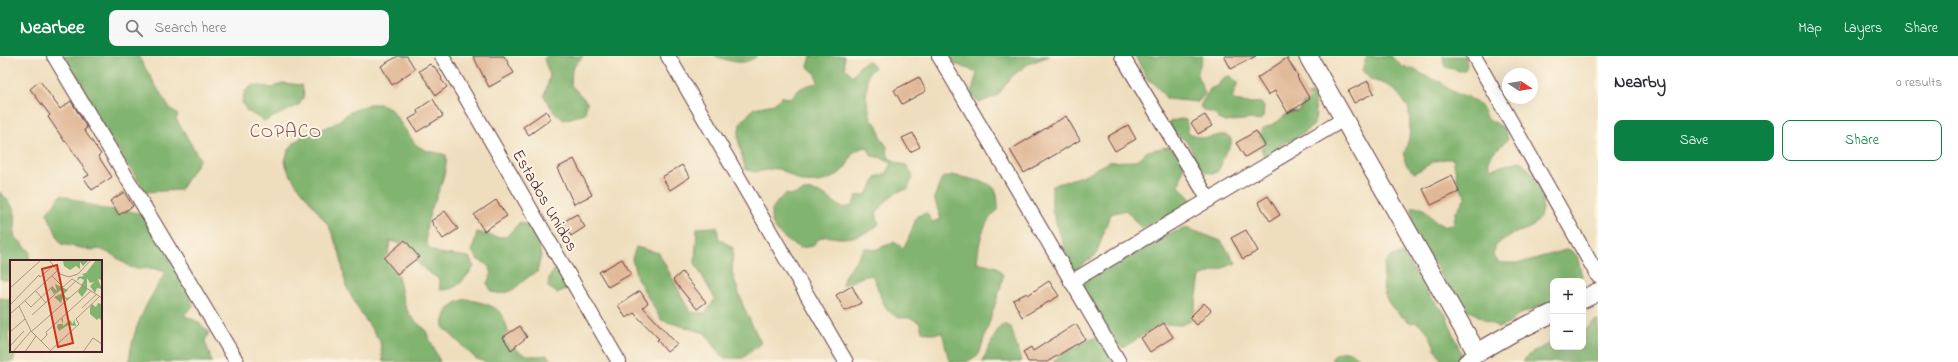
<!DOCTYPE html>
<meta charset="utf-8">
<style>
body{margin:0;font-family:"Indie Flower",sans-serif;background:#f7f7f7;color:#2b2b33}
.controls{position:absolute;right:12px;bottom:12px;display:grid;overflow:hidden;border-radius:8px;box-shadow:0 4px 16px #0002}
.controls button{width:36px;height:36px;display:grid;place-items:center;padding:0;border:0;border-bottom:1px solid #e1e1e2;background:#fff;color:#2b2b33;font:20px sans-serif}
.compass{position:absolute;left:1502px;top:12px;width:36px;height:36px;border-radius:50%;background:#fff;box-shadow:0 4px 16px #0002;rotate:102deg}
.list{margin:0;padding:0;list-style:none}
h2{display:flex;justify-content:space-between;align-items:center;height:52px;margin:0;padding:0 16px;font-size:17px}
h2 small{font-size:13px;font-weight:400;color:#7c7c81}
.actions{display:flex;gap:8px;padding:12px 16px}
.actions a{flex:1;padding:9px 0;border:1px solid #0b8043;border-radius:8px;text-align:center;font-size:14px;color:#0b8043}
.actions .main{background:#0b8043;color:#fff}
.icon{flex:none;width:22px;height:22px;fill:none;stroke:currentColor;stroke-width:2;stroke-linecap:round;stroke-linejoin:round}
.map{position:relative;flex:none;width:1598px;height:306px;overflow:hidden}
header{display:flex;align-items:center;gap:24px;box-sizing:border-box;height:56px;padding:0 20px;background:#0b8043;color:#fff}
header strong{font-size:19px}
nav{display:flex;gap:22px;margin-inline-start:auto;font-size:14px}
.search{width:280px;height:36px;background:#f7f7f7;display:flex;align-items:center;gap:10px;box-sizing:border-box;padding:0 14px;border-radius:8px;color:#7c7c81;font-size:15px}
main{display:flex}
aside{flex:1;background:#fff}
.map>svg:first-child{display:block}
.forest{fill:#81b46f;stroke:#666a4d}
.building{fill:#e1b897}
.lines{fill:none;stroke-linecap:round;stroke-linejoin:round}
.minor-casing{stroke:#633c41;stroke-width:16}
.tertiary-casing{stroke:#633c41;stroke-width:20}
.minor{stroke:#fff;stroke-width:14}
.tertiary{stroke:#fff;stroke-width:18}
.labels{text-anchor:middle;stroke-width:4;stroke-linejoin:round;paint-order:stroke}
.street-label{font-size:17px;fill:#4a1f2b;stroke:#fcf5e5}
.quarter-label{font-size:19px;letter-spacing:1px;fill:#7f5551;stroke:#fcf5e5}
.inset-road{fill:none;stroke:#ad9283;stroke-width:1}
.view{fill:#c8321e;fill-opacity:0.15;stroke:#c8321e;stroke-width:2}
.inset-edge{fill:none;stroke:#4a1f2b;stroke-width:2}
</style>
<header>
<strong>Nearbee</strong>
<div class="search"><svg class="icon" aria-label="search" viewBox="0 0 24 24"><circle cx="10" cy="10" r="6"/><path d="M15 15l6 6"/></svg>Search here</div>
<nav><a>Map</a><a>Layers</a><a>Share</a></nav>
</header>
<main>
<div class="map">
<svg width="1598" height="306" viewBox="0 0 1598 306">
<rect width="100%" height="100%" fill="#fcf5e5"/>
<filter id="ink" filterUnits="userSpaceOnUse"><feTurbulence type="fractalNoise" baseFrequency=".025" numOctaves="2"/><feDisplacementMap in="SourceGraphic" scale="8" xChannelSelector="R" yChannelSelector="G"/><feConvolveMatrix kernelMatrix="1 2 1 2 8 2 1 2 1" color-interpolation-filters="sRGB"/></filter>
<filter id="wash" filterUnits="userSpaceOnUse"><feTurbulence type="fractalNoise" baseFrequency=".012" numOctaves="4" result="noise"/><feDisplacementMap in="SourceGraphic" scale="16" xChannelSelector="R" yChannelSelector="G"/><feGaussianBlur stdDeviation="0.9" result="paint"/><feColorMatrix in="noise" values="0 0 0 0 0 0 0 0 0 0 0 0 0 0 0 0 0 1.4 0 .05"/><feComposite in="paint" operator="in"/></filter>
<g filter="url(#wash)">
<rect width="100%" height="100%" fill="#efdebd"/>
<g class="forest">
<path d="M58,0H138L168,50L178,59L176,63L200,103L180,134L146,136L75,31Z"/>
<path d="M546,0H583L572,13L571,29L587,46L585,58L564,64L554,56L544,40L550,20L544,3Z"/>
<path d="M715,0H757C744,11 729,5 715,0Z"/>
<path d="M811,0H844L845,12L853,20L858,11L867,5L875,11L868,18L866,41L871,62L878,71L881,82L887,91L888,101L897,107L906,109L913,119L908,133C891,136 886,145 876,158L879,168C869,178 855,182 841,182C833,182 825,178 819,183C816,185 814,188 813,190L800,192C776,179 757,162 785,138C795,140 795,138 804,135C817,132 832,144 842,152L852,150L857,140L867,138L877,121L887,117L892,107L883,102L872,100L867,91C846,96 854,101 844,113C835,123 819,128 805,126C795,125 788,115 778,113C764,111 762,120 745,113L738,82L740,68L754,52L774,48L781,41L791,42C799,32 805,29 818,27L816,18L808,11Z"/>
<path d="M949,0H1049L1028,8L1012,20L997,40L980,46L971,40L977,16L955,8Z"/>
<path d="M1135,0H1203L1197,19L1205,38L1198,46L1167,43L1154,27L1148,24Z"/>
<path d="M1367,0H1390L1403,11L1413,13L1431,23L1441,26L1448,33L1457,38L1467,40L1483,52L1486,62L1504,72L1508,82C1501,92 1494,93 1488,104L1491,113L1520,105C1537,117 1553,153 1533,170C1528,174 1519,175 1513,178C1507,181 1501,186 1495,190L1493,200L1500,207H1520L1569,193L1577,200L1582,220L1573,225H1553V244C1544,251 1534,252 1523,257C1511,263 1513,269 1498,271L1463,251L1455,243L1413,172L1412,151H1422L1436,166L1445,171L1454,167L1456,156L1466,140L1459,132L1453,103C1432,102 1431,109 1414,117C1399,103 1405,98 1409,82C1410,77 1410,55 1408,51C1407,49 1404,46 1403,44C1398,38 1394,32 1387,29C1373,23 1373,28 1362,14Z"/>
<path d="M1443,0H1465L1467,9L1465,14L1460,15L1445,11Z"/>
<path d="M1230,20L1238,27L1232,42C1239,49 1251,46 1261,47L1264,51L1263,62L1258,65L1251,63L1225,66L1220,64L1213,57L1203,54L1200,50L1210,33L1219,29C1221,23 1223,21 1230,20Z"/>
<path d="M282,27L302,29L304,39L299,49L265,65L247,55L242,46L245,35L253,29L273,32Z"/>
<path d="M1309,38L1314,39L1316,60L1313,70L1300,79L1281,89L1272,101L1263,99L1259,79L1263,73L1277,66L1289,56L1299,55Z"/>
<path d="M369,48H380L390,52L416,89L425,94L446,99C449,131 418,160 428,192L438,197L469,201L474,211C463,224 459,234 440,234L439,223C434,219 425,215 421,210C407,194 415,190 390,185L388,197L391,207L397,216L404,247L409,258L417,267L425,273L440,306H383L380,285L362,259L346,230L340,198L329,170L295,126L288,115L285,105L288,95L295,86L303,80L333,69L350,56Z"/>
<path d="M1181,63L1186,64L1188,76C1193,79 1199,82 1205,82C1212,82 1233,72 1231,88C1230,92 1226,95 1224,99C1221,105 1222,111 1217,116C1194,121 1197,100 1187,86C1181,80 1172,78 1168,70L1171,65Z"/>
<path d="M1167,91L1186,99L1179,130L1195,148L1141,172L1126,154L1110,158L1096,199L1072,216L1052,154V130L1087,118L1108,106L1135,105L1148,95Z"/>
<path d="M952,119C962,122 987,124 994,132C998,138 998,147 998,154C982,166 979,187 977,206L997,211L1003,219L1001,230L979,298L967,306H951C945,297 946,287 942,277L932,278L922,275L919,266C916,265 913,263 910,262C906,261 902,263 898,261C879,252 881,234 872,219C859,220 855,226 842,229L845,219L865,192L875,194L894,186L903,192L908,184L917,160L927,157L932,166L941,163L934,142L942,122Z"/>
<path d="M0,136C17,154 17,155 14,180L30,195L29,205H11V225L0,223Z"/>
<path d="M61,139L102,153L124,154L143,158L181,211L193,250L184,259L198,266L209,276L205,285L212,306H129C133,269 147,247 166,216L152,212L140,213L130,211L113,199L100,193L92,194L61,188L47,157Z"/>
<path d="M520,166L529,170L539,190L541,200L537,216C518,224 515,242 492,236L487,227L492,217L487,208L478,204L472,195L477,176L496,181H506Z"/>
<path d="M717,171L719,183L733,192L732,216L743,250L761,287L743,302H723L705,277L661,264L637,222L632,203L636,191L659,197L690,256L706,257L715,243L695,207L697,172Z"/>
<path d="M1187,172L1221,185L1236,207L1200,221L1193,264L1181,269L1160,268L1123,292L1108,280L1100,255L1083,241L1082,218L1147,185Z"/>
<path d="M1403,198L1431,241L1445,257L1461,297L1459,306H1443C1432,293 1433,273 1415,266L1411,267C1385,249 1380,239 1385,207L1393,200Z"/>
<path d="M565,212L569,221L568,232L557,237L548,231L549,222L555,213Z"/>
<path d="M0,242L11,244V274L8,279L11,295H13L15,299L13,306H0Z"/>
<path d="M467,243C475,246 489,247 496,253C516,267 498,306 547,299L552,306H484L475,302L443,271C445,255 450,247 467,243Z"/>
<path d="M1596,264H1598V306H1523L1527,300L1553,285V291H1583V276Z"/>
<path d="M1003,268L1011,271L1021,306H982L997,275Z"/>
<path d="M1096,281L1115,306H1053L1067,295Z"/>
<path d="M1346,295L1350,296L1363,306H1331C1333,298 1338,296 1346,295Z"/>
</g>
<g id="blocks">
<g class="building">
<path d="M398,0H407L415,13L392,29L381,10Z"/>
<path d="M473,0H504L514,17L489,31Z"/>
<path d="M1224,0H1256L1231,13Z"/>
<path d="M1287,2L1298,20L1297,21L1310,43L1288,57L1275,35L1268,39L1257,22Z"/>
<path d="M430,8L433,11L434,10L442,22L441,23L447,31L436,39L419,15Z"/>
<path d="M919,21L926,35L902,48L894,34Z"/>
<path d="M40,25L60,53L71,45L87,72L84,74L101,98L98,100L112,121L92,134L84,122L89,119L86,115L66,85L65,86L48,61L50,59L30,33Z"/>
<path d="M1368,25L1374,37L1354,47L1348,35Z"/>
<path d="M433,43L443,60L417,76L409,63L418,58L417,54Z"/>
<path d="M546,55L551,63L529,79L523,71Z"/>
<path d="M1205,59L1212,70L1198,78L1191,67Z"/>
<path d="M1066,60L1080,84L1024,117L1010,94Z"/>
<path d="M1128,69L1136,83L1115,95L1107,81Z"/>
<path d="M1256,75L1265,89L1245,101L1236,87Z"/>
<path d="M913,77L920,91L910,96L902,82Z"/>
<path d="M574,103L592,139L574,148L557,112Z"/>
<path d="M682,109L690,121L670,134L662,121Z"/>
<path d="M1452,119L1459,136L1431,149L1423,133Z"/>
<path d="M124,136L133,150L119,159L110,145Z"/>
<path d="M1268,140L1280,159L1270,165L1258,146Z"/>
<path d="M496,144L507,160L484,175L474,159Z"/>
<path d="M445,155L458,173L443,183L431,165Z"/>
<path d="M577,158L585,171L571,180L563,166Z"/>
<path d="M1246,174L1258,195L1243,203L1231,182Z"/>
<path d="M405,184L419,201L397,218L384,202Z"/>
<path d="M622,203L631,218L608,231L599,216Z"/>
<path d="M682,216L706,246L697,253L673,224Z"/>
<path d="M1049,225L1059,240L1022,261L1013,244L1027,237L1028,239Z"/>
<path d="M852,230L861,247L845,255L836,239Z"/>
<path d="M640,235L648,247L643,251L677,288L667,296L657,284L659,283L634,257L626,262L618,249Z"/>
<path d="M1204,247L1211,254L1197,269L1189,262Z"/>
<path d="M1164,267L1173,281L1150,296L1141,282Z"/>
<path d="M1076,268L1085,283L1047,306H1028L1023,296L1031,291L1033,295Z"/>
<path d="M520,270L527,281L511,294L503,281Z"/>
</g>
</g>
</g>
<g filter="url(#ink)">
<use href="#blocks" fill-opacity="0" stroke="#633c41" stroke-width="1"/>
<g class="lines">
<g class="minor-casing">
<g id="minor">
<path d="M54,0L237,306"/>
<path d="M442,0L619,306"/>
<path d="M668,0L846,306"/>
<path d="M939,0L1119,306"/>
<path d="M1122,0L1209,144"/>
<path d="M1474,0L1598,220"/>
<path d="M1071,226L1344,63"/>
<path d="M1465,306L1477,297"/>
</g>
</g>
<g class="tertiary-casing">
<g id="tertiary">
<path d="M1308,0L1477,297L1510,278L1553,257"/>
<path d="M1583,243L1598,236"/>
</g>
</g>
<use href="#minor" class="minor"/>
<use href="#tertiary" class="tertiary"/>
</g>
</g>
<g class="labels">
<g class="street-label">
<text transform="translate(546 144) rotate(60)" y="6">Estados Unidos</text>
</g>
<g class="quarter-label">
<text x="286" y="81">COPACO</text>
</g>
</g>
<g transform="translate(10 204)">
<rect width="92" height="92" fill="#efdebd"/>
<path d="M53,0H79L73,6L70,2V9L66,6L60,10L54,6ZM86,0H92V20L88,19L92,29L87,28L85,33L80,26L84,22L80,23L77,18V30L72,37L68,32L74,20L70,18L67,21L68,17L74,16L72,14L76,13ZM45,24L58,30L54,34L56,38L60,37L57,40L53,37L51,43L44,37L53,33L50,30L44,34L40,28L43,27L47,31ZM88,43L92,44V61L89,58L87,60L80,54V47L82,44L86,47ZM53,58V66L60,60L63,64L64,59L66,66L58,65L49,71L47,67L48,64H53L51,59Z" fill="#81b46f"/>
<path class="inset-road" d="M39,0L50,14L59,17L68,14L81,0M42,16L53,27M62,19L92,38M0,28L31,0M52,28L55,31L66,21M26,31L36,43M15,41L21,47L43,26M0,45L29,15L30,17L43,6M72,48L87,34M0,54L9,46M22,55L62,19M0,72L15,59M21,72L73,26M31,81L37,75L36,72L81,31M0,86L14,71M41,90L69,64L66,59L90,36M3,92L21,71M15,92L26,76M42,92L21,71L9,46L47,11M73,92L83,78L92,84"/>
<path class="view" d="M47,5L63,83L48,87L32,9Z"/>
<rect width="92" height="92" class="inset-edge"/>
</g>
</svg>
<div class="controls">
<button>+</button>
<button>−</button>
</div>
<svg class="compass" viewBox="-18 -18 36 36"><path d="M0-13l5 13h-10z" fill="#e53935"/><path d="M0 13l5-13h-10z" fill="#7c7c81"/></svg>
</div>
<aside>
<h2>Nearby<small>0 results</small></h2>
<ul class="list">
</ul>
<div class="actions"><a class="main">Save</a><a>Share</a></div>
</aside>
</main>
